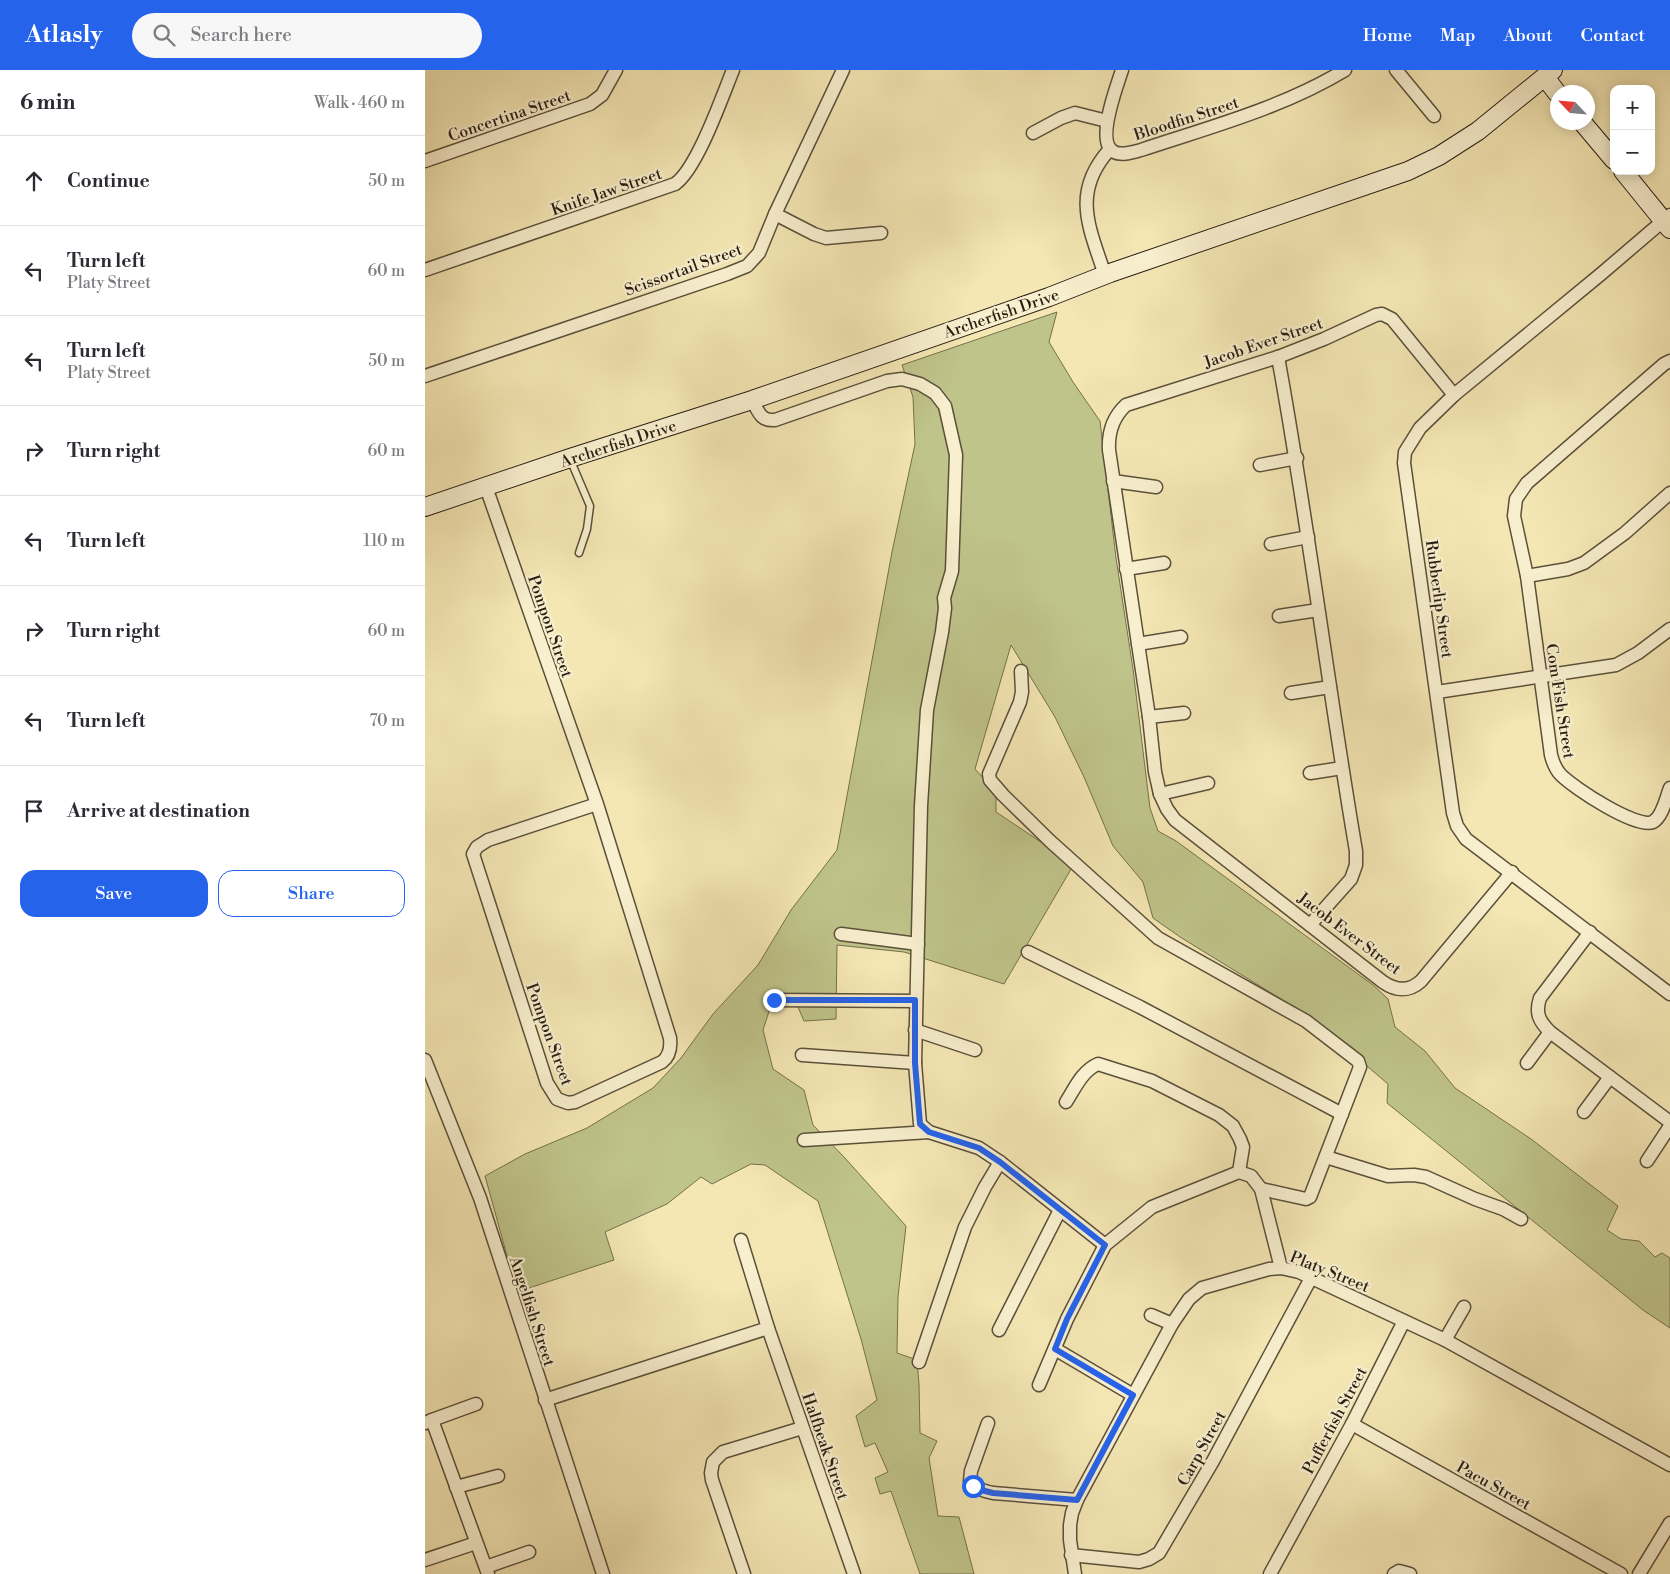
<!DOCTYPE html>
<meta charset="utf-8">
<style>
body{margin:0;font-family:"Libre Bodoni",serif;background:#f7f7f7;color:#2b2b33}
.controls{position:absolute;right:15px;top:15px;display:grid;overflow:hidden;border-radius:10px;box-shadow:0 2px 12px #0003}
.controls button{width:45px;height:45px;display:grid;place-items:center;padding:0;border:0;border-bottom:1px solid #e1e1e2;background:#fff;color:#2b2b33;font:25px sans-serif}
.compass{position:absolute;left:1125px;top:15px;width:45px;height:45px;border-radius:50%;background:#fff;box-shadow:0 2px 12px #0003;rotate:296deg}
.stop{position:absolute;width:15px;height:15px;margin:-11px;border:4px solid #2563eb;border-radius:50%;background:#fff}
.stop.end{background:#2563eb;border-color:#fff;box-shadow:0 1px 5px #0008}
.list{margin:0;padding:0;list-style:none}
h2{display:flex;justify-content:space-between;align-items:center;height:65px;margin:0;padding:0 20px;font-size:21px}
h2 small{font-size:16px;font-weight:400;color:#7c7c81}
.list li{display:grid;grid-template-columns:32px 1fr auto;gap:15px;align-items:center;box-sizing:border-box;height:90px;padding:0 20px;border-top:1px solid #e1e1e2}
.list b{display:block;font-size:19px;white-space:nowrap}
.list p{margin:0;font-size:16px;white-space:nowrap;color:#7c7c81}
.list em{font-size:16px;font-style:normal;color:#7c7c81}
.actions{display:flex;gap:10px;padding:15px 20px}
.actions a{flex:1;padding:11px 0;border:1px solid #2563eb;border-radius:15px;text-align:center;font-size:18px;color:#2563eb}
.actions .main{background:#2563eb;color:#fff}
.icon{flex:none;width:28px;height:28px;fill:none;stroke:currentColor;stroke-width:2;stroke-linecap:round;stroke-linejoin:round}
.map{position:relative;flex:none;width:1245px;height:1504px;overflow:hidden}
header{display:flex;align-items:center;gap:30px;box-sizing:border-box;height:70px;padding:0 25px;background:#2563eb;color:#fff}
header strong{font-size:24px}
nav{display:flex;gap:28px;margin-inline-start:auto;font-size:18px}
.search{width:350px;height:45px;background:#f7f7f7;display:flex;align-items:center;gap:12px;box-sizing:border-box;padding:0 18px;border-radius:28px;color:#7c7c81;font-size:19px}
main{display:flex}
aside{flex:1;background:#fff}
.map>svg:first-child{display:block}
.green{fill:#bfc48a;stroke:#74704e}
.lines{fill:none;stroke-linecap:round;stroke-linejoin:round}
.lane-casing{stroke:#5b503a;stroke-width:9}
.street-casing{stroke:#5b503a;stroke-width:15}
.secondary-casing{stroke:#281d12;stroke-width:20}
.lane{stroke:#f8efce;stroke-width:6}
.street{stroke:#f8efce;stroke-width:12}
.secondary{stroke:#f8efce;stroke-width:18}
.route{stroke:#2563eb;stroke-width:6}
.labels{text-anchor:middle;stroke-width:4.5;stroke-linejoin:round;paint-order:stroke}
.street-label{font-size:16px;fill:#281d12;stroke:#f8efce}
</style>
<header>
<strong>Atlasly</strong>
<div class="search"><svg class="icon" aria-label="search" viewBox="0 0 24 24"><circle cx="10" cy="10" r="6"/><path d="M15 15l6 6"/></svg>Search here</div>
<nav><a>Home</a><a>Map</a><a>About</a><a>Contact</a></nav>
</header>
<main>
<aside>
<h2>6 min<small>Walk · 460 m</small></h2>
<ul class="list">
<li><svg class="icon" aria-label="ahead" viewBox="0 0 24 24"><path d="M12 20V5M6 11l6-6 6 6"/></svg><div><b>Continue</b></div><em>50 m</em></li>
<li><svg class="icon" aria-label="left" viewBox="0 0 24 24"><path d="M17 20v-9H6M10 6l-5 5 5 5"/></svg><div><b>Turn left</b><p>Platy Street</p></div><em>60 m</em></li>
<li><svg class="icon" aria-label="left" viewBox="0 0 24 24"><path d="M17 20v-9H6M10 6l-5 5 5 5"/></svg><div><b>Turn left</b><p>Platy Street</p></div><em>50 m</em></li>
<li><svg class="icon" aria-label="right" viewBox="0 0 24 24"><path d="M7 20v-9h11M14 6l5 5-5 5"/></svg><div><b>Turn right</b></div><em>60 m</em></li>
<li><svg class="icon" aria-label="left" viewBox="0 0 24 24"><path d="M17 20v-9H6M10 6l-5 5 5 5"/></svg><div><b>Turn left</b></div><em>110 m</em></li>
<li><svg class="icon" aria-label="right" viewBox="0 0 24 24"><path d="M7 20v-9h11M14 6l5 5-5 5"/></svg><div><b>Turn right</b></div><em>60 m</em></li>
<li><svg class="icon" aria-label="left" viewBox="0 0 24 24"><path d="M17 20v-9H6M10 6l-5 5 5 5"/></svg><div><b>Turn left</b></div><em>70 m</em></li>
<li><svg class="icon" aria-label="arrive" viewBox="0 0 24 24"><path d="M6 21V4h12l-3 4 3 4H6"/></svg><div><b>Arrive at destination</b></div></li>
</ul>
<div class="actions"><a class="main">Save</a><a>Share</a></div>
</aside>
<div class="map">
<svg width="1245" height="1504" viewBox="0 0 1245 1504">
<rect width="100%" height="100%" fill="#f4e7b4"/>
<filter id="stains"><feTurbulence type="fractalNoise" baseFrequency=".004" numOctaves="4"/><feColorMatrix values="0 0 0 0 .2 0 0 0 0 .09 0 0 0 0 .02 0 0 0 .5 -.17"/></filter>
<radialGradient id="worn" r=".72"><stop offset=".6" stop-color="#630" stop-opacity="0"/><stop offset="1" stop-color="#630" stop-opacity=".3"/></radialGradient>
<path class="green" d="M632,242L624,272L648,312L675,351L691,488L708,599L725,738L733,761L751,771L948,915L963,929L970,957L1000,981L1030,1018L1106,1069L1193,1136L1182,1160L1196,1169L1214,1171L1230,1187L1237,1183L1245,1188V1258L1218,1240L962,1033L963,1014L882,945L755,867L728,848L718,812L688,776L659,707L630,647L586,575L550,699L571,722V742L649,794L579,914L479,882L412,875L411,949L379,951L370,930L347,932L338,960L348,999L379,1020L388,1055L419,1087L481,1156L473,1227L472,1283L492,1290L494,1314L495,1363L512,1371L504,1388L513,1446L534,1447L549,1504H495L466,1421L455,1424L450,1408L463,1402L450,1373L440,1377L431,1346L452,1330L436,1269L393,1131L340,1095L326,1094L287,1114L276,1107L242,1134L180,1162L189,1190L92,1222L60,1106L100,1084L162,1058L228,1018L256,988L288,944L333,895L366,840L412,780L467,482L490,374L488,327L477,295Z"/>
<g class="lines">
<g class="lane-casing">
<path id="lane" d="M145,389L165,436L162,459L154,483"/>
</g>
<g class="street-casing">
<g id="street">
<path d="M697,0C692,16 670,72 689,82C697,86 708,82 716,80C785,57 857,38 920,0"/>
<path d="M971,0L1009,46"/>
<path d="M608,63L636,48L650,43L682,51"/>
<path d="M0,91L165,34L177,25L191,0"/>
<path d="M350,144L389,164L401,168L456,163"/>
<path d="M1245,145L1176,204L1029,325L995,358L980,382L979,393L1028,743L1032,756L1041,769L1245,924"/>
<path d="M0,200L250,114C272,99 297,27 308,0"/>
<path d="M680,205C664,157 646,122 685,79"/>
<path d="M853,287C883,451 903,617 931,781V795L926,809L885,855"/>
<path d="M1245,291L1239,294L1102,413L1091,429L1089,446L1102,506L1126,685C1128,693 1130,699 1136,705C1149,718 1211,759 1228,752C1238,746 1241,728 1245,718"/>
<path d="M0,306L302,204L322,196L334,183L350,144L418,0"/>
<path d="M1029,325L967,249L957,244L951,245L899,269L853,287L701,335C688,347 683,362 684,380L724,647L730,702L735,724L742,739L750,750L958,912C971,921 984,922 996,911L1087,802"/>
<path d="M327,330C334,342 335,351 350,350L462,311L477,309L495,314L510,323L520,336L531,385L527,501L519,528L520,538L517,562L502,640L496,736L490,993L495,1054L504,1062L554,1078L575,1092L680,1175"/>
<path d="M835,395L872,388"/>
<path d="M688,411L731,417"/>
<path d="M61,417L172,734L245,968C246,977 245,986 237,992L150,1032L143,1033L132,1029L122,1013L48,784L52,777L63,770L172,734"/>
<path d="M846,474L883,467"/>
<path d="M701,499L739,493"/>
<path d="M1102,506L1143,499L1159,493L1200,463L1245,423"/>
<path d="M854,546L893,540"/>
<path d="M713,574L756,567"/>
<path d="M596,601L597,622L595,632L564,704L565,710L578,725L625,771L733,868L881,951L933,991L935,997L885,1127L881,1129L836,1119"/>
<path d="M1012,622L1191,595L1213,583L1245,559"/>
<path d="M866,623L905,617"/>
<path d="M724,647L759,643"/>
<path d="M885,703L917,698"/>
<path d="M735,724L783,713"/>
<path d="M1165,862L1115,928C1110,943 1114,951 1125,962L1245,1052"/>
<path d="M416,864L493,874"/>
<path d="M603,882L715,937L917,1044"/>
<path d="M349,930L490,931"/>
<path d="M490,960L550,980"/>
<path d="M377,985L490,993"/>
<path d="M0,990L55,1128L178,1504"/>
<path d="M1102,993L1125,962"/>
<path d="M641,1032C650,1018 657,1001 673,994L727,1011L794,1045L808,1056L815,1069L818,1077L814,1102"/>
<path d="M1159,1042L1185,1007"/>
<path d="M379,1070L504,1062"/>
<path d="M901,1087L963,1106L989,1105L1001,1107L1050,1129L1078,1139L1096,1149"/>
<path d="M1222,1091L1245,1056"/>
<path d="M316,1170L343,1258L429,1504"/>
<path d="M726,1245L747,1254"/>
<path d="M574,1260L635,1140"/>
<path d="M1020,1270L1039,1237"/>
<path d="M630,1279L708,1325"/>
<path d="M494,1292L540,1157L560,1117L575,1092"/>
<path d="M614,1315L642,1249L680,1175L727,1137L814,1102L826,1106L836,1119L856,1198"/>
<path d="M120,1330L343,1258"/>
<path d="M7,1350L51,1334"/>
<path d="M0,1353L7,1350L63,1504"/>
<path d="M563,1353L546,1401L545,1411C551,1419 559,1421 568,1423L652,1430"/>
<path d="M927,1354L1196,1504"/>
<path d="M31,1417L73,1406"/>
<path d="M646,1485L714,1492L724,1489L734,1483L788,1391L886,1208"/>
<path d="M0,1490L51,1473"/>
<path d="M61,1497L104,1482"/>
<path d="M319,1504L287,1410L286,1403L288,1392L298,1382L377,1358"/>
<path d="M650,1504L645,1470V1455L647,1443L652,1430L747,1254L764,1229L777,1218L844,1199L856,1198L874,1202L1020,1270L1245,1395"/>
<path d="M845,1504L927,1354L979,1251"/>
<path d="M969,1504L974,1501L985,1504"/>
<path d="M1214,1504L1245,1453"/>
</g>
</g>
<g class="secondary-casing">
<g id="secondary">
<path d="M1120,7L1132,23"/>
<path d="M1157,52L1189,90"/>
<path d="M1198,101L1245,159"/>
<path d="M0,437L145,388L327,330L624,227L685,203L983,101L1014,86L1053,61L1128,0"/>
</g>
</g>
<use href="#lane" class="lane"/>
<use href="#street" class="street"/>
<use href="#secondary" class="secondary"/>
</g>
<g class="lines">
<path class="route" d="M349,930H490V993L495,1054L504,1062L554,1078L575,1092L680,1175L642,1249L630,1279L708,1325L652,1430L568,1423L556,1420L548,1416"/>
</g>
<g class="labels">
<g class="street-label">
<text transform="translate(84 45) rotate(-19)" y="6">Concertina Street</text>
<text transform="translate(761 48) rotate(-18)" y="6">Bloodfin Street</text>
<text transform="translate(181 121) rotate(-19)" y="6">Knife Jaw Street</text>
<text transform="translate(258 199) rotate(-20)" y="6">Scissortail Street</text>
<text transform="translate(576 243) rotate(-19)" y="6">Archerfish Drive</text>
<text transform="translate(838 272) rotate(-19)" y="6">Jacob Ever Street</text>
<text transform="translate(193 373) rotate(-18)" y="6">Archerfish Drive</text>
<text transform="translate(1015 529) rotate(82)" y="6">Rubberlip Street</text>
<text transform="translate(126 556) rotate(71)" y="6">Pompon Street</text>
<text transform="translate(1136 631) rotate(81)" y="6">Com Fish Street</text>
<text transform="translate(925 863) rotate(37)" y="6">Jacob Ever Street</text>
<text transform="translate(125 964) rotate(70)" y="6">Pompon Street</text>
<text transform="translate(905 1201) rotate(22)" y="6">Platy Street</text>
<text transform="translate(108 1241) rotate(72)" y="6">Angelfish Street</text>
<text transform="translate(909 1350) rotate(-62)" y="6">Pufferfish Street</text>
<text transform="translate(401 1376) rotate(71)" y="6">Halfbeak Street</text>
<text transform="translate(776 1378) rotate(-61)" y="6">Carp Street</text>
<text transform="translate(1069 1415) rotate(29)" y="6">Pacu Street</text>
</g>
</g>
<rect width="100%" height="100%" filter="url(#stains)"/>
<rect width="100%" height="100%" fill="url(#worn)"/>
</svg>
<div class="controls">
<button>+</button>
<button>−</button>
</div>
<svg class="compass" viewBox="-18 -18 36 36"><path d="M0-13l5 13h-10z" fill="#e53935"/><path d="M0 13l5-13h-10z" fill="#7c7c81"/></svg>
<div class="stop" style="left:548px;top:1416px"></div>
<div class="stop end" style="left:349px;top:930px"></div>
</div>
</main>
